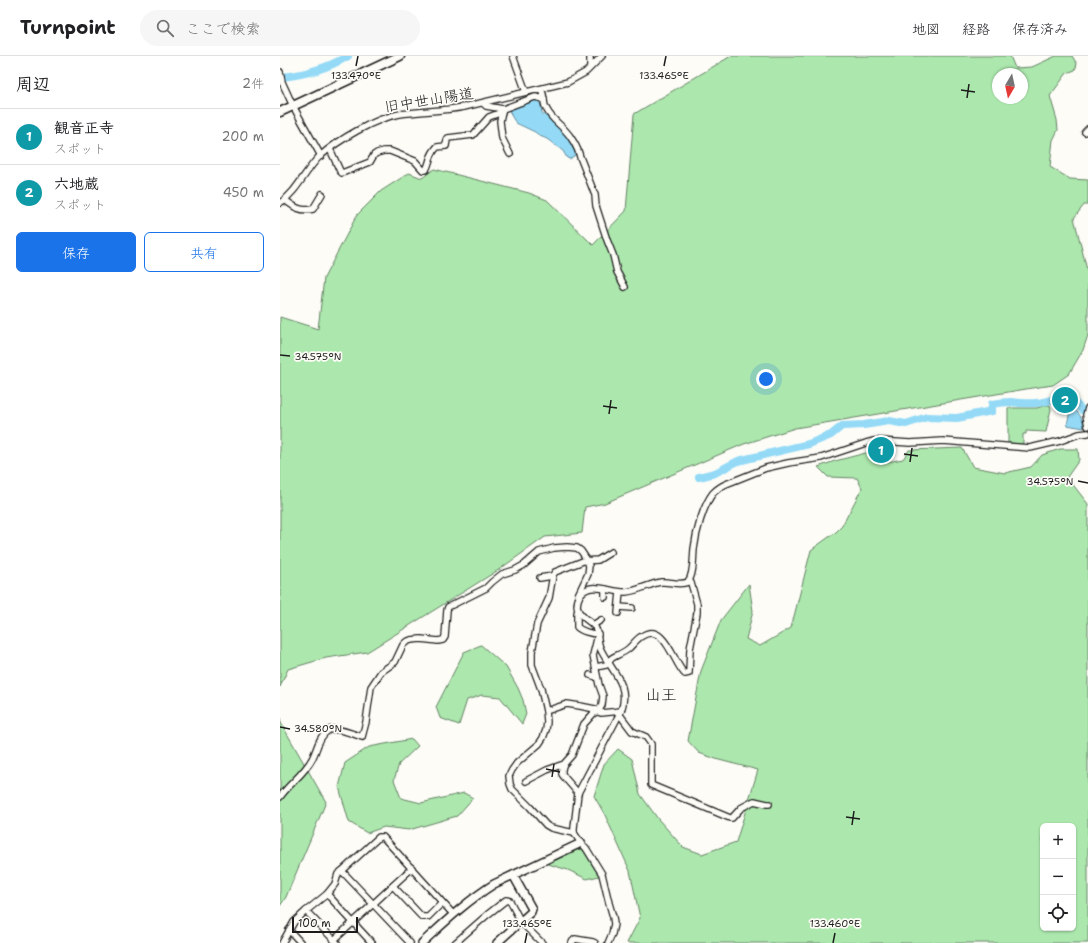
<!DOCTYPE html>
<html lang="ja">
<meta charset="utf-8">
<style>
body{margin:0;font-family:"Shantell Sans","Klee One",sans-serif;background:#f6f6f6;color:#202124}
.controls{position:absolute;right:12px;bottom:12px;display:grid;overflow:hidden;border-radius:6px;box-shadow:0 1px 3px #0004}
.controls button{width:36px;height:36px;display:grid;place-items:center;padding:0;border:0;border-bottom:1px solid #e0e0e0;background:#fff;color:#202124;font:20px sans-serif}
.compass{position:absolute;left:712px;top:12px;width:36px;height:36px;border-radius:50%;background:#fff;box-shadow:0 1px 3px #0004;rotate:189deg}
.scale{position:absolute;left:12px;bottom:10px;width:66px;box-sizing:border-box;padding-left:4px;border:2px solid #1c1c1c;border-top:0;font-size:11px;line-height:14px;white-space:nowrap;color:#1c1c1c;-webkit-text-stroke:3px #fdfcf7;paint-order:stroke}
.you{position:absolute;left:486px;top:323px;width:14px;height:14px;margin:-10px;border:3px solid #fff;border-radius:50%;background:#1a73e8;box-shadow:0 0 0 6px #1a73e833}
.badge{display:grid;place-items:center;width:26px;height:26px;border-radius:50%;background:#1a73e8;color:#fff;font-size:13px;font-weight:700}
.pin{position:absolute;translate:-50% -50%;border:2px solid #fff;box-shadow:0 1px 4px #0006}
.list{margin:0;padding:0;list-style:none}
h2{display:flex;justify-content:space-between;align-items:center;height:52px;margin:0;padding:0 16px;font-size:17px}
h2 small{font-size:13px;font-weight:400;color:#757577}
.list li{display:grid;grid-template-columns:26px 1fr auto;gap:12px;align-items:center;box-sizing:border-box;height:56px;padding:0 16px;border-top:1px solid #e0e0e0}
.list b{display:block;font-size:15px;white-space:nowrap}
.list p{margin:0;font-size:13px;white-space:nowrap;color:#757577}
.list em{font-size:13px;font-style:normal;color:#757577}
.actions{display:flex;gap:8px;padding:12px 16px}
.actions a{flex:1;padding:9px 0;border:1px solid #1a73e8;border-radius:6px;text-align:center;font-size:14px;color:#1a73e8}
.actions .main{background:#1a73e8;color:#fff}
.icon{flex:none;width:22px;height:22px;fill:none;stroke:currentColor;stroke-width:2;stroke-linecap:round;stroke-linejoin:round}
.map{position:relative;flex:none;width:808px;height:887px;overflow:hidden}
header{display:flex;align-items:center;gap:24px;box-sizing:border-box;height:56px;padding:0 20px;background:#fff;border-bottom:1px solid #e0e0e0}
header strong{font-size:19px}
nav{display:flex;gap:22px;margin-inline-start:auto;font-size:14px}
.search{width:280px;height:36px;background:#f6f6f6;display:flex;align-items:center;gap:10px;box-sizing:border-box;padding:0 14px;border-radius:22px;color:#757577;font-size:15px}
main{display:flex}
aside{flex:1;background:#fff}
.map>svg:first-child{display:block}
.green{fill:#ace7ad;stroke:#648264;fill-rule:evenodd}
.water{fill:#94daf6;stroke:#648e9f}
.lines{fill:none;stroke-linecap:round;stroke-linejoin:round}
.river{stroke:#94daf6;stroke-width:8}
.minor-casing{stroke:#1c1c1c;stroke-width:8}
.tertiary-casing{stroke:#1c1c1c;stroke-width:10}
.secondary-casing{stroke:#1c1c1c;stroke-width:11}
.minor{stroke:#fdfcf7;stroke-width:5.5}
.tertiary{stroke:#fdfcf7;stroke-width:7}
.secondary{stroke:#fdfcf7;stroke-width:8}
.ticks{fill:none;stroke:#1c1c1c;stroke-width:1.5}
.labels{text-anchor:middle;stroke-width:3.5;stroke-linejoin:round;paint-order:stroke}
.street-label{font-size:15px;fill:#1c1c1c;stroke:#fdfcf7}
.neighbourhood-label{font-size:16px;fill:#1c1c1c;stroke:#fdfcf7}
.ticks-label{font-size:10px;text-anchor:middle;fill:#1c1c1c;stroke:#fdfcf7;stroke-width:3.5;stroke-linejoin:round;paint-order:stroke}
</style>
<header>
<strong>Turnpoint</strong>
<div class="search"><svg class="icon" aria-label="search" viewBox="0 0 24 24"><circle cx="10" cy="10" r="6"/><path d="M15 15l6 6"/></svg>ここで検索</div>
<nav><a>地図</a><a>経路</a><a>保存済み</a></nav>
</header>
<main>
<aside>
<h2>周辺<small>2件</small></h2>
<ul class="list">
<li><span class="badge" style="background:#0f9aa8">1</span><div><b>観音正寺</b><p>スポット</p></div><em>200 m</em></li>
<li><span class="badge" style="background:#0f9aa8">2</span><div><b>六地蔵</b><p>スポット</p></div><em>450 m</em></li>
</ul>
<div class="actions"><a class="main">保存</a><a>共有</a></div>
</aside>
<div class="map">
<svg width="808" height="887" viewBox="0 0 808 887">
<rect width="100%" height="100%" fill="#fdfcf7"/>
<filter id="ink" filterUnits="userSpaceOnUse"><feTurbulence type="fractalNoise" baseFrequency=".025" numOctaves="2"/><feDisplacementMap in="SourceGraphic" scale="8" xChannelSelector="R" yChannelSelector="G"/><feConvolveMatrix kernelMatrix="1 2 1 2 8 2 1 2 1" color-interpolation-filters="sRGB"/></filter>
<g filter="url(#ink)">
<g class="green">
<path d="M451,0H730L735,12L752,11L776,0H792L797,8L795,14L787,17L770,40L777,64L778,74L773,84L770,111L790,123L808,124V149H804L794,162L808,218V279L803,294L789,318L773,329L752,332L515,372L464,388L325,447L305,451L302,477L265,481L220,513L87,596L46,602L8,613L0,631V261L38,273L44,222L77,159L101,135L129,117L142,122L154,113L249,137L267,144L313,189L346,155L354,58ZM718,18H742V42H718Z"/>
<path d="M767,349H770L771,353L766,376L746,375V378H743V388L728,387V352H757Z"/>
<path d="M605,392L602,407L623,403L629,394L682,392L693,411L725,417L751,411L762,399L780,393H798L799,404L787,421L808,448V887H347L360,862L350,815L325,759L314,740L324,708L338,693L352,703L360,738L378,763L403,791L422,798L456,786L478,714L439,704L419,697L408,685L421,615L441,564L469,528L473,555L466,583L480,590L511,572L531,494L556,476L562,470L582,432L577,422L548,421L538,411L555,405ZM763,770H793V872H763Z"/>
<path d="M201,589L226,611L238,632L243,644L246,658L242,668L220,641L202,639L187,644L179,669L160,662L156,651L184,596Z"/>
<path d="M0,661L1,667L46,746L6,841L0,850Z"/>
<path d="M132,683L138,690L119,708L114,724L121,742L141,747L184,737L193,742L177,760L129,774L104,771L87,777L69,766L59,731L65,707L89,691Z"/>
<path d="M299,793L303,794L319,820L307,823L288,814L268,808Z"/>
</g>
<g class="water">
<path d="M255,44L259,45L261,50L262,57C276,68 289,81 297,97L295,99L290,103L287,102L283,95L267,83L260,80L255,76L236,67L232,61L229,54C236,48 247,46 255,44Z"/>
<path d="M791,350C798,356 804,363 804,372L787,369Z"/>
</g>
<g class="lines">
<g class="river">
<path d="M0,21C23,19 48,12 68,0"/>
<path d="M419,421L435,417L458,405L529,388L551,379L562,370L584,369L609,365L626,368L647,361L677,362L712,355V348C718,347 725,346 731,346C740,347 748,348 756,347C768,347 778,339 790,342L802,354"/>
</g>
<g class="minor-casing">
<g id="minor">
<path d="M233,0L246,36"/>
<path d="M310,0V11"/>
<path d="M0,16L2,26L13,50L41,100"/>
<path d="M261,33C266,42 262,47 267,54C271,62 278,67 284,73C291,80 298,92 300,101L315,139L316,150L327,184L333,199L337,216L345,231"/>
<path d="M203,47L206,50L223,53L255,41L264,43"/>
<path d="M222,55L220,65L222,82L230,98"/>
<path d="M805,76L808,73"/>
<path d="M50,93L60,115L62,117L90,106L94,99L97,97L104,95H110L135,105L143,114H146C151,105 148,101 157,91L166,90L167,84L168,82L193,79L209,61L222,56"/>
<path d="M5,144C14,151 21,156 33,153L42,138"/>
<path d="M0,147C17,136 25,115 39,101C58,84 95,62 120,58C141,55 162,55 184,51L288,26L306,16L322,0"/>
<path d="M808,352L806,359L808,370"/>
<path d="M260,522L272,520"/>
<path d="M325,533V541"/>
<path d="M339,551L352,552"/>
<path d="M298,554L297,557V571C301,575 311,578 318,578"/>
<path d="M338,557L340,536"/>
<path d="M313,569L321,564"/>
<path d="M316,611L326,609C328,607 330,604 332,602C337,599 343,597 348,593C353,589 356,583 362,580C385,565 394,609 405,618L409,617L410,593L417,557V548L411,527L409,524"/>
<path d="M310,619L317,621"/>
<path d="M266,655L287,648L300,650L315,653L318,656L321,657L341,655"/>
<path d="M340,659L352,675L366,681L371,688V729L450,762H452L461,752L474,745L487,748H489"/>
<path d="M246,725L267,714L281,709H283"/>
<path d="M298,737L285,722L282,718V714L283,709L292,699L304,668L313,658L319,654L322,649L323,640L319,629L313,599L317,583"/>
<path d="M0,741C10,727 24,718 32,703C37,694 39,679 49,674C57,671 74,678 82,681L86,666L91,631L101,616L115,606L123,589L126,586L131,584L141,583L158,585L163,584L165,581L167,554L168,551L206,532L212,526L222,518L235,514L244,509L259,496L274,492L287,491L297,492L301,495L307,504L309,510L308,518L298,539"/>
<path d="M294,777L271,772L266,769L250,751L232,733L230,728L229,720L232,714L237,707L259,688L263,682L266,674L267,666L266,655L261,633L252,609V596L257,568L269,542L273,519L275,516L303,505L318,504L331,496"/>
<path d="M62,815L130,887"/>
<path d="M113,830L142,861H148L162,847"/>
<path d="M47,838L92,887"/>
<path d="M26,855L57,887"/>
<path d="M9,874L21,887"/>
<path d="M54,884L132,812"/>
<path d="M2,887L14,866L26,855L47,838L55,828L58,818L62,815L99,781H103L173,858"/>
<path d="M175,887L207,859L226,844L230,845L241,866L262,887"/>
<path d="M291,887L295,883L313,886L315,887"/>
<path d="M328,887L332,878L334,868L333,861L329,847L322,818L306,792L301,787L294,777V772L298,737L341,655C351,628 330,614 320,592C317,585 319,578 315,571C311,565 301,562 298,554C296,549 298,543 300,539C311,524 331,537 346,536C358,535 369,528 381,526C390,525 399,530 408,526C414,518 413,503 414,493C416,476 423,450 433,437C437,433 441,430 446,428L486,412L508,407L541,402L586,387L594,385H600L630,387L663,385L750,392L780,385L799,378L808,377"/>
</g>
</g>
<g class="tertiary-casing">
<g id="tertiary">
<path d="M142,887C165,866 187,845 214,828L301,787"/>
<path d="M217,887L251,856L252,853L233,819"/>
</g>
</g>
<g class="secondary-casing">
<path id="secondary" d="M0,56L120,0"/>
</g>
<use href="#minor" class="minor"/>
<use href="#tertiary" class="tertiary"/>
<use href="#secondary" class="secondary"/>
</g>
</g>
<path class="ticks" d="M76,10L78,0M384,10L386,0M681,34L695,36M687,42L689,28M0,299L10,300M323,350L337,352M329,358L331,344M624,398L638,400M630,406L632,392M798,425L808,427M0,671L10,673M266,713L280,716M272,721L274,708M566,761L580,763M572,769L574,755M245,887L247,877M553,887L555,877"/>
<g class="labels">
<g class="street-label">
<text transform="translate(149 44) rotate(-9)" y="5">旧中世山陽道</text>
</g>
<g class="neighbourhood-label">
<text x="381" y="644">山王</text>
</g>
</g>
<g class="ticks-label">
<text x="76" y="23">133.470°E</text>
<text x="384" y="23">133.465°E</text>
<text x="38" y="304">34.575°N</text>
<text x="770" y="429">34.575°N</text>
<text x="38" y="676">34.580°N</text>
<text x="247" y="871">133.465°E</text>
<text x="555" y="871">133.460°E</text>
</g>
</svg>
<div class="controls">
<button>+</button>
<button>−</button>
<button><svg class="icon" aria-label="locate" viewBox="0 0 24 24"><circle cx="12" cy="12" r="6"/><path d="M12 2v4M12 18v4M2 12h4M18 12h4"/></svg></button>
</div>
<svg class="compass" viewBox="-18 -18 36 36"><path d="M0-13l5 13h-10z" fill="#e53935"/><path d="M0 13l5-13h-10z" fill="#757577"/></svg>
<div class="scale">100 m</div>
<div class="you"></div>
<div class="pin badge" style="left:601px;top:394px;background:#0f9aa8">1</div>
<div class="pin badge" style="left:785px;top:344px;background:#0f9aa8">2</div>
</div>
</main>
